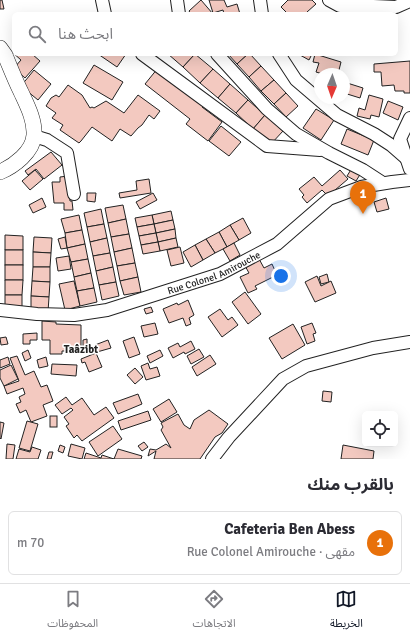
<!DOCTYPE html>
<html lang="ar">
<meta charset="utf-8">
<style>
body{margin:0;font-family:Signika,"Noto Sans Arabic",sans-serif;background:#f7f7f7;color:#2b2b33;direction:rtl}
.controls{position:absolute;right:12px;bottom:12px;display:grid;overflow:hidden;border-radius:6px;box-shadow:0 4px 16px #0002}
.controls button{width:36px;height:36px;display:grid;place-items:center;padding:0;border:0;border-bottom:1px solid #e1e1e2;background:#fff;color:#2b2b33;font:20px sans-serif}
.compass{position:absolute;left:314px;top:68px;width:36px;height:36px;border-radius:50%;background:#fff;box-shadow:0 4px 16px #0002;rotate:182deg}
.you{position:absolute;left:281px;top:276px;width:14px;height:14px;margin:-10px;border:3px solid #fff;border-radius:50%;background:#1a73e8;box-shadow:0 0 0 6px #1a73e833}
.badge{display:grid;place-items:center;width:26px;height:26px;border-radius:50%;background:#111827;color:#fff;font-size:13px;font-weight:700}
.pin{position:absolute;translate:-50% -33px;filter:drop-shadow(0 1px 2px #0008)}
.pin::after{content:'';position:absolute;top:21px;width:14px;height:12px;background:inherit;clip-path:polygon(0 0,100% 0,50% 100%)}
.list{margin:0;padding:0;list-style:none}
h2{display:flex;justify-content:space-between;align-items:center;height:52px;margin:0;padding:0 16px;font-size:17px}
h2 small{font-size:13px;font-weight:400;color:#7c7c81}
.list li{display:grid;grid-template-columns:26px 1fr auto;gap:12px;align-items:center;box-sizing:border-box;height:64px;margin:0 8px 8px;padding:0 8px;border:1px solid #e1e1e2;border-radius:6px}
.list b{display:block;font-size:15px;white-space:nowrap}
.list p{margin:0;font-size:13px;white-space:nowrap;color:#7c7c81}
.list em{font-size:13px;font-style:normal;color:#7c7c81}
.icon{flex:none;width:22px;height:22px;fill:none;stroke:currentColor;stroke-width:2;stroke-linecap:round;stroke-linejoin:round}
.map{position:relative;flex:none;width:410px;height:459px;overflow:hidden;direction:ltr}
.search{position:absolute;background:#fff;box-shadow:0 4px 16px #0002;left:12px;right:12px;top:12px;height:44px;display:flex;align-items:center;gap:10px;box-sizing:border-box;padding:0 14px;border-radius:6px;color:#7c7c81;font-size:15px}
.sheet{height:124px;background:#fff}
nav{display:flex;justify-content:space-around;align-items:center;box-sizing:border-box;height:56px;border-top:1px solid #e1e1e2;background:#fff;font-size:11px;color:#7c7c81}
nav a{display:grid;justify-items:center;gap:2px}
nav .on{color:#111827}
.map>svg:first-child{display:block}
.building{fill:#f3c9c0;stroke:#222}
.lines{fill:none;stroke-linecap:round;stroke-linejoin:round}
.minor-casing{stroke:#222;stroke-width:14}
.major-casing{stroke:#222;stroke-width:16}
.minor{stroke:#fff;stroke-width:12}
.major{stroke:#fff;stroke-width:15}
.labels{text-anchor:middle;stroke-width:3;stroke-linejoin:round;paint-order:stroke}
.street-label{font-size:10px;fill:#222;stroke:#fff}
.neighbourhood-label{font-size:11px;font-weight:bold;fill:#222;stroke:#fff}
</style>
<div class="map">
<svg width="410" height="459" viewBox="0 0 410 459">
<rect width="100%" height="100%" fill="#fff"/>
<g class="building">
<path d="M0,0H2L4,9H0Z"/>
<path d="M201,0L213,14H191L189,11Z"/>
<path d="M209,0H224L227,7L237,4L240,14H224L223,10L213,13Z"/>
<path d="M288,0H312L316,4L307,12L309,14H288L281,7Z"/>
<path d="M339,8L354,12V14H333V13L338,14Z"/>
<path d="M14,50V54H32L40,61L25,78L14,68L21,60L12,52Z"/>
<path d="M98,54H126L117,67Z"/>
<path d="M168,54H195L183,67Z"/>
<path d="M195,54L213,69L200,83L183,67Z"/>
<path d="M228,54H248L237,64Z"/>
<path d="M248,54H250L261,66L249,77L237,64Z"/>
<path d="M300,54H312L309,60L300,55Z"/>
<path d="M315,54L341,62L338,74H323L316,72L319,63L313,62Z"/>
<path d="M410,61V93H404V91H395L394,85L382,86L381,72H374V64Z"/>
<path d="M94,65L123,82L112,100L83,83Z"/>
<path d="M261,66L274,80L261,91L249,77Z"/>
<path d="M158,68L205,104L202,107L222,122L208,141L186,124L190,119L145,84Z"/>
<path d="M213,69L230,84L218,98L200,83Z"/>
<path d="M34,70L51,84L38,100L21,86Z"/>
<path d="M274,80L286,93L274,104L261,91Z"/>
<path d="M344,82L363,88L360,98L344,93Z"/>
<path d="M230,84L248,100L236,113L218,98Z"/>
<path d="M68,85L82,95L90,108L92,107L94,108L106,101L124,113L138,95L160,111L154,119L149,115L142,125L138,128L131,136L120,129L112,141L92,127L81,141L79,143L60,130L63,125L52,118L56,113L46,106L51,98L56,95L59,97Z"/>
<path d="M286,93L298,106L286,117L274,104Z"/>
<path d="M369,95L383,99L379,117L371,115L370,119L357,116L359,108L365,110Z"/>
<path d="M248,100L265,115L253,129L236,113Z"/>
<path d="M388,101L403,107L398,120L383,113Z"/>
<path d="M316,109L334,120L321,140L303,128Z"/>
<path d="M265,115L283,131L271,144L253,129Z"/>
<path d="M221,126L241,142L229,156L209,141Z"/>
<path d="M347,129L374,140L368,155L341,144Z"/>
<path d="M51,152L62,165L44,179L36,169L28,175L25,171Z"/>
<path d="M352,168L361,173L356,181L347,176Z"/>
<path d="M35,170L43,179L30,190L22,181Z"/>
<path d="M340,170L348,179L328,196L322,190L307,203L302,197L304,195L299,189L314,177L322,186Z"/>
<path d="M68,176L70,201H72L73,210H64V203H54L52,182H60V177Z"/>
<path d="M149,179L151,193L120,198L119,193L137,190L136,181Z"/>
<path d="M87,193H96L95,202L87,201Z"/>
<path d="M153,193L157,200L140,209L136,202Z"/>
<path d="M42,198L46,207L33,213L29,205Z"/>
<path d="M386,198L389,209L377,212L374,202Z"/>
<path d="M123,205L126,219L108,223L105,208Z"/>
<path d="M101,209L104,224L87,227L84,213Z"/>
<path d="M171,211L173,220L154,224L152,215Z"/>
<path d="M79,215L82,230L65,233L61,219Z"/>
<path d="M152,215L154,224L137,227L135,218Z"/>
<path d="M243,218L251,233L239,240L230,225Z"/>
<path d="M126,219L129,234L111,237L108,223Z"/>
<path d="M173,220L175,229L156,233L154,224Z"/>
<path d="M104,224L107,238L90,242L87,227Z"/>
<path d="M154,224L156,233L139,236L137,227Z"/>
<path d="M230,225L239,240L227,247L219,232Z"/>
<path d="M175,229L176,238L158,242L156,233Z"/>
<path d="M82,230L85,244L67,248L65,233Z"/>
<path d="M219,232L227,247L215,253L206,239Z"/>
<path d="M156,233L158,242L141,245L139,236Z"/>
<path d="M129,234L132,248L114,252L111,237Z"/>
<path d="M5,235L23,236V250H5Z"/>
<path d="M34,237L52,238L51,253L33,252Z"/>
<path d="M65,237L67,248L61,249L58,239Z"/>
<path d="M107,238L110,253L93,256L90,242Z"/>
<path d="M176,238L178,247L160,251L158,242Z"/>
<path d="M206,239L215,253L203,260L195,245Z"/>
<path d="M158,242L160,251L143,254L141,245Z"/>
<path d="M234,243L240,255L230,261L223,249Z"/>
<path d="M85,244L88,259L71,262L67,248Z"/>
<path d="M195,245L203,260L191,267L183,252Z"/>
<path d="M180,247L184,263L171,266L167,250Z"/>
<path d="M132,248L135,263L117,266L114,252Z"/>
<rect x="5" y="250" width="18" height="15"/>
<path d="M33,252L51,253L50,267H33Z"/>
<path d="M110,253L113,267L96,271L93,256Z"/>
<path d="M69,256L71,269L58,271L56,258Z"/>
<path d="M258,257L264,268L272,264L277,275L255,286L257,289L248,293L240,277L249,273L244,264Z"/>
<path d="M88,259L91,273L74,277L71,262Z"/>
<path d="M135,263L138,277L120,281L117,266Z"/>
<rect x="5" y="265" width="18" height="15"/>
<path d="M33,267H50V282L32,281Z"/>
<path d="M113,267L116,282L99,285L96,271Z"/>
<path d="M91,273L94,288L77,291L74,277Z"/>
<path d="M327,274L329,282L321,284L319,277Z"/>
<path d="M317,276L321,286L331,281L336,293L315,302L305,282Z"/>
<path d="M138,277L141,292L124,295L120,281Z"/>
<path d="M5,280H23L22,295H5Z"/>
<path d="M32,281L50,282L49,297L31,296Z"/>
<path d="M74,281L80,306L65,310L59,284Z"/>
<path d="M116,282L119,296L102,300L99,285Z"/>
<path d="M94,288L97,302L80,306L77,291Z"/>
<path d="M245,292L261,314L248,324L232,302Z"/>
<path d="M5,295H22V310L5,309Z"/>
<path d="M31,296L49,297L48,312L31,311Z"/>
<path d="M188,300L194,315L189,318L191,324L186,326L183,318L169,323L163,309L177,303L178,305Z"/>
<path d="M151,307L153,312L146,314L144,309Z"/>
<path d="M220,309L228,320L232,317L238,325L222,337L208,317Z"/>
<path d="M42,321L56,322V324L81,325V351H62V354H50V340H42Z"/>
<path d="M155,323L158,334L144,337L141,326Z"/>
<path d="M312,323L316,333L313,334L315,341L307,344L301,327Z"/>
<path d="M293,324L305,345L282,359L269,338Z"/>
<path d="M37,333V340H30V344H23V334Z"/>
<path d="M6,337L8,344L1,345L0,338Z"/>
<path d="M134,337L140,354L129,358L123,341Z"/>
<path d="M87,339V351H83V340Z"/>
<path d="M108,340L111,348L97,352L95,345Z"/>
<path d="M191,341L195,349L185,354L184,352L173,358L168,348L178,343L180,347Z"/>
<path d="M199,349L204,357L191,364L187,356Z"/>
<path d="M28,350L31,358L25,361L22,353Z"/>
<path d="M160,350L163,356L150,363L147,356Z"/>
<path d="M96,353L102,367L89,372L85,362L82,363L81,359Z"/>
<path d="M210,355L216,364L197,376L192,367Z"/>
<path d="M17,356L25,375L34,371L41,387L47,385L53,401L43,405L47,416L31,422L26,410L20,413L16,404L21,402L19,397L25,394L23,388L7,394L4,386L19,381L10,358Z"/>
<path d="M8,357L10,364L0,368V360Z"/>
<path d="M46,357L48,366L39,368L37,360Z"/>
<path d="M148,363L150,369L157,367L160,376L146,380L141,366Z"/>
<path d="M52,364L77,365L76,376L51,374Z"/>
<path d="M11,365L18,379L4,386L0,378V370Z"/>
<path d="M135,368L143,377L135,384L127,375Z"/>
<path d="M323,391L332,392L331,402L322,401Z"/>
<path d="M138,394L142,404L118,414L113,403Z"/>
<path d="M66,397L72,405L82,398L94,415L106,407L114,418L82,441L77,435L74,438L66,426L69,424L64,417L73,410L71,408L62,414L55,405Z"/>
<path d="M169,399L177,412L161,422L153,409Z"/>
<path d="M209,410L228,424L222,433L215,437L200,459H154L156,451L148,456L150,449L156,450L166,444L171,448L161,430L163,427L161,423L178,414L184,425L190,429L194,420Z"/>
<path d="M148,411L151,420L121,430L118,421Z"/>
<rect x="50" y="416" width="7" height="11"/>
<path d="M27,421L38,424L30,451L19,448Z"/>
<path d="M0,422L4,423L1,439L0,438Z"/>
<path d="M113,426L122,439L98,456L89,442Z"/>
<path d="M144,442L148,447L142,451L138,446Z"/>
<path d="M7,444L15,445L13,459H6Z"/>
<path d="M71,444L85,448L82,459L68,456Z"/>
<path d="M60,445L65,447L63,453L58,451Z"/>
<path d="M343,445L374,451L373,459H341Z"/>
<path d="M32,447L41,450L38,459H16L19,449L30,452Z"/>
<path d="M118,449L142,456L141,459H114Z"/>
<path d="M49,452H53L51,459H47Z"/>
<path d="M86,453L101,458L102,455L114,459H84Z"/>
</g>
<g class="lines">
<g class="minor-casing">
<g id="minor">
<path d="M102,0L105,14"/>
<path d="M177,0L179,14"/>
<path d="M260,0L262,14"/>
<path d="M329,0L340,6H373L396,7L410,1"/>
<path d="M142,54L267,146L320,150"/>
<path d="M217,54L267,109L296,134L329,153L363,170L383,183"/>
<path d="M279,54L296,80L337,115L374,134L391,145L407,159"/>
<path d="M410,118L400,139L410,169"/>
<path d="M34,136L47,140L67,153L74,194"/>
<path id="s1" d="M0,310L37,314L74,315L107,310L220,274L277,244L329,199L361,187L392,182L410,180"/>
<path d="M212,459L229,437L283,379L306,366L373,348L410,342"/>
</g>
</g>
<g class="major-casing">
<path id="major" d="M0,48L5,55C10,67 15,80 21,92C27,105 35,120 34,135C33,152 14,166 0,172"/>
</g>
<use href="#minor" class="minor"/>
<use href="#major" class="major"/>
</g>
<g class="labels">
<g class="street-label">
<text dy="4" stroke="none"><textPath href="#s1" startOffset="221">Rue Colonel Amirouche</textPath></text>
</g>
<g class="neighbourhood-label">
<text x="81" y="353">Taâzibt</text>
</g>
</g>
</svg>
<div class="controls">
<button><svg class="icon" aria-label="locate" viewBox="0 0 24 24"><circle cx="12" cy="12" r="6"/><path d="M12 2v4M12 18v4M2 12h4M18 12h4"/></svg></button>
</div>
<svg class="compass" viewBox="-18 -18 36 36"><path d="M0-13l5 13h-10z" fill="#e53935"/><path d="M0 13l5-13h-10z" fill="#7c7c81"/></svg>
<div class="you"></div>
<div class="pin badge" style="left:363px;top:214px;background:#e8710a">1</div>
<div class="search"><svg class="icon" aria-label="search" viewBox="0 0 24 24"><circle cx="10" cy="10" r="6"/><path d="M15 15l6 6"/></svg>ابحث هنا</div>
</div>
<section class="sheet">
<h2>بالقرب منك<small></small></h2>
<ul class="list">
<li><span class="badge" style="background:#e8710a">1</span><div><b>Cafeteria Ben Abess</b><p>مقهى · Rue Colonel Amirouche</p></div><em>70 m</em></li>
</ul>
</section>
<nav>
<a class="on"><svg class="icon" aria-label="map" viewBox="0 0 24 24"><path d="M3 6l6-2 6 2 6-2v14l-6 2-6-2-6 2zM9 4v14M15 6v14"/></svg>الخريطة</a>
<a><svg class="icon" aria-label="directions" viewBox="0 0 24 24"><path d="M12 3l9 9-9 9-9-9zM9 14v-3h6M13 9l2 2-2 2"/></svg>الاتجاهات</a>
<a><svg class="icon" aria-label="saved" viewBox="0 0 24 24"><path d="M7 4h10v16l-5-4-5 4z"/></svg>المحفوظات</a>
</nav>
